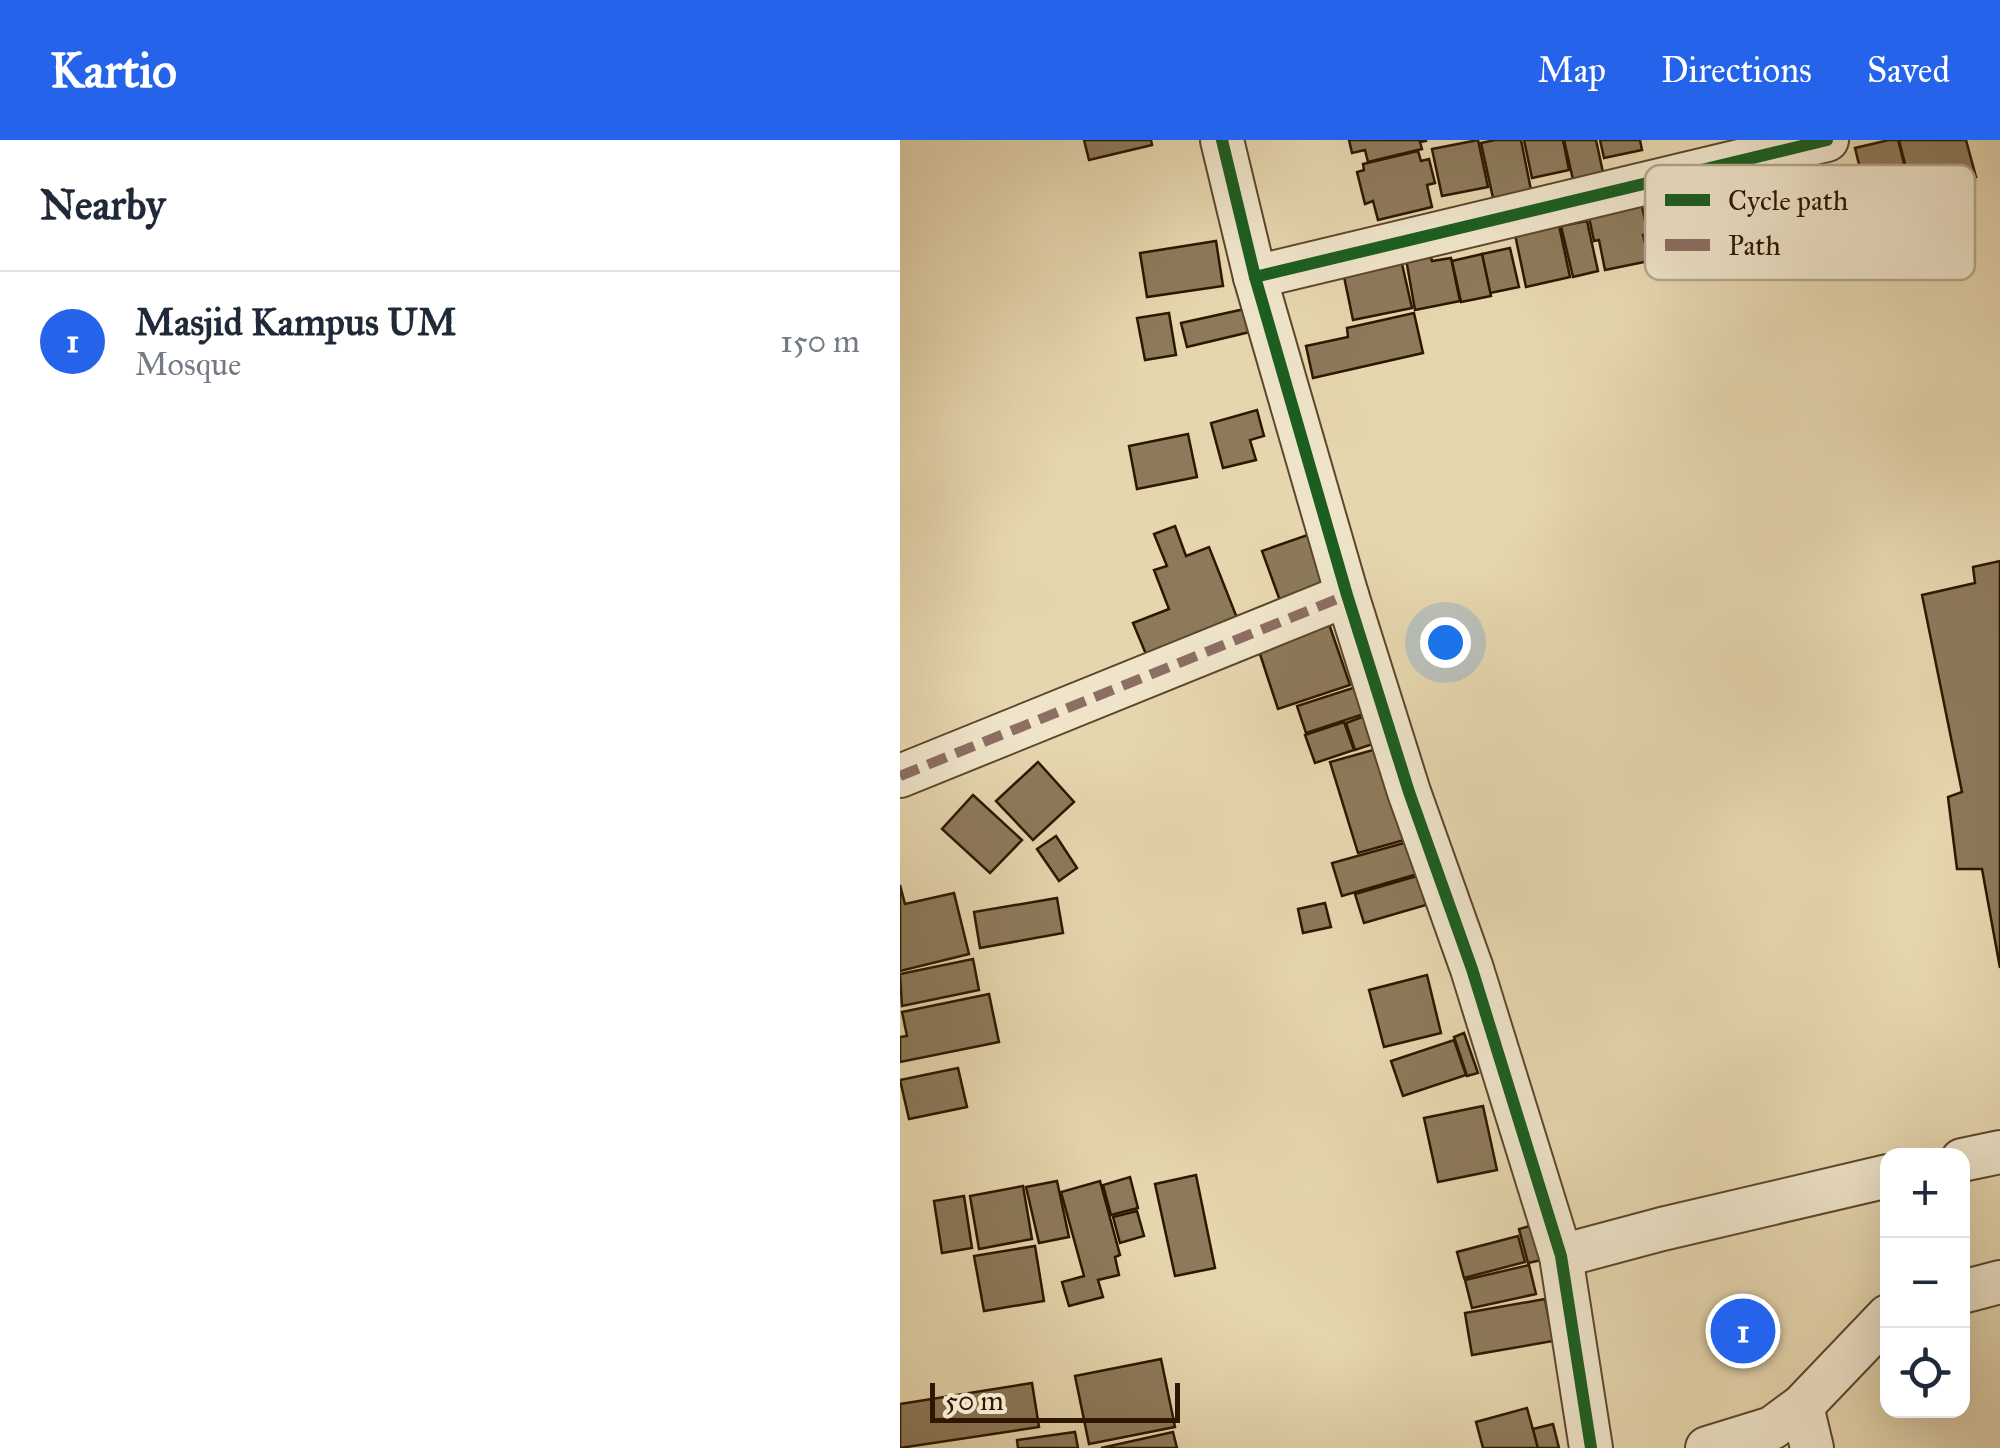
<!DOCTYPE html>
<meta charset="utf-8">
<style>
body{margin:0;font-family:"IM FELL Great Primer",serif;background:#f6f6f7;color:#1f2937}
.controls{position:absolute;right:30px;bottom:30px;display:grid;overflow:hidden;border-radius:20px;box-shadow:0 10px 40px #0002}
.controls button{width:90px;height:90px;display:grid;place-items:center;padding:0;border:0;border-bottom:2px solid #e0e1e3;background:#fff;color:#1f2937;font:50px sans-serif}
.scale{position:absolute;left:30px;bottom:25px;width:250px;box-sizing:border-box;padding-left:10px;border:5px solid #2d1701;border-top:0;font-size:28px;line-height:35px;white-space:nowrap;color:#2d1701;-webkit-text-stroke:8px #efe4ca;paint-order:stroke}
.you{position:absolute;left:545px;top:502px;width:35px;height:35px;margin:-25px;border:8px solid #fff;border-radius:50%;background:#1a73e8;box-shadow:0 0 0 15px #1a73e833}
.badge{display:grid;place-items:center;width:65px;height:65px;border-radius:50%;background:#2563eb;color:#fff;font-size:32px;font-weight:700}
.pin{position:absolute;translate:-50% -50%;border:5px solid #fff;box-shadow:0 2px 10px #0006}
.list{margin:0;padding:0;list-style:none}
h2{display:flex;justify-content:space-between;align-items:center;height:130px;margin:0;padding:0 40px;font-size:42px}
h2 small{font-size:32px;font-weight:400;color:#747a83}
.list li{display:grid;grid-template-columns:65px 1fr auto;gap:30px;align-items:center;box-sizing:border-box;height:140px;padding:0 40px;border-top:2px solid #e0e1e3}
.list b{display:block;font-size:38px;white-space:nowrap}
.list p{margin:0;font-size:32px;white-space:nowrap;color:#747a83}
.list em{font-size:32px;font-style:normal;color:#747a83}
.icon{flex:none;width:55px;height:55px;fill:none;stroke:currentColor;stroke-width:2;stroke-linecap:round;stroke-linejoin:round}
.map{position:relative;flex:none;width:1100px;height:1308px;overflow:hidden}
header{display:flex;align-items:center;gap:60px;box-sizing:border-box;height:140px;padding:0 50px;background:#2563eb;color:#fff}
header strong{font-size:48px}
nav{display:flex;gap:55px;margin-inline-start:auto;font-size:35px}
main{display:flex}
aside{flex:1;background:#fff}
.map>svg:first-child{display:block}
.building{fill:#8d7a5b;stroke:#2d1701;stroke-width:2.5}
.lines{fill:none;stroke-linecap:round;stroke-linejoin:round}
.minor-casing{stroke:#5b472c;stroke-width:46}
.minor{stroke:#efe4ca;stroke-width:42}
.quiet{stroke:#8d6e63;stroke-width:10;stroke-dasharray:20 10;stroke-linecap:butt}
.cycleway-casing{stroke:#efe4ca;stroke-width:19}
.cycleway{stroke:#1b5e20;stroke-width:12}
.key{fill:#efe4ca;stroke:#b5a68e;stroke-width:2.5}
.key-label{font-size:28px;fill:#2d1701}
</style>
<header>
<strong>Kartio</strong>
<nav><a>Map</a><a>Directions</a><a>Saved</a></nav>
</header>
<main>
<aside>
<h2>Nearby<small></small></h2>
<ul class="list">
<li><span class="badge">1</span><div><b>Masjid Kampus UM</b><p>Mosque</p></div><em>150 m</em></li>
</ul>
</aside>
<div class="map">
<svg width="1100" height="1308" viewBox="0 0 1100 1308">
<rect width="100%" height="100%" fill="#e6d6ae"/>
<filter id="stains"><feTurbulence type="fractalNoise" baseFrequency=".002" numOctaves="4"/><feColorMatrix values="0 0 0 0 .2 0 0 0 0 .09 0 0 0 0 .02 0 0 0 .5 -.17"/></filter>
<radialGradient id="worn" r=".72"><stop offset=".6" stop-color="#630" stop-opacity="0"/><stop offset="1" stop-color="#630" stop-opacity=".3"/></radialGradient>
<g class="building">
<path d="M184,0H251L252,5L189,20Z"/>
<path d="M449,0H526V1L520,2L522,9L468,22L465,10L452,13Z"/>
<path d="M578,0L588,47L542,56L532,9Z"/>
<path d="M595,0H621L631,50L593,58L581,3Z"/>
<path d="M624,0H663L669,30L632,38Z"/>
<path d="M664,0H696L704,37L674,44Z"/>
<path d="M700,0H740L742,10L704,18Z"/>
<path d="M989,0H998L1011,51L968,61L955,8Z"/>
<path d="M999,0H1066L1076,37L1012,52Z"/>
<path d="M518,11L521,21L529,19L535,43L527,45L532,67L478,80L473,61L465,64L457,32L464,30L463,24Z"/>
<path d="M888,22L892,38L945,27L953,66L876,82L864,27Z"/>
<path d="M740,57L748,94L743,95L749,121L705,130L699,100L694,101L687,68Z"/>
<path d="M657,76L670,137L626,147L613,85Z"/>
<path d="M687,81L698,131L673,137L661,86Z"/>
<path d="M316,101L323,146L247,157L240,113Z"/>
<path d="M610,108L619,147L590,153L582,114Z"/>
<path d="M530,114L532,121L551,118L560,161L515,170L506,119Z"/>
<path d="M582,114L591,156L561,162L552,121Z"/>
<path d="M500,115L512,168L453,180L442,127Z"/>
<path d="M349,168L354,191L287,207L281,183Z"/>
<path d="M269,173L276,215L245,220L237,178Z"/>
<path d="M514,173L523,213L413,238L406,206L448,197L447,188Z"/>
<path d="M357,270L364,296L350,300L356,320L323,328L311,283Z"/>
<path d="M288,294L297,337L237,349L229,306Z"/>
<path d="M275,386L286,416L309,407L339,483L248,519L233,483L269,469L254,430L267,426L254,394Z"/>
<path d="M413,393L434,450L383,469L362,411Z"/>
<path d="M1100,421V828L1082,729H1057L1048,657L1062,652L1022,455L1075,443L1073,427Z"/>
<path d="M428,481L450,545L378,569L357,505Z"/>
<path d="M462,545L470,572L406,593L397,566Z"/>
<path d="M470,574L479,602L455,610L446,583Z"/>
<path d="M444,582L454,610L415,623L405,595Z"/>
<path d="M480,608L508,699L458,713L430,622Z"/>
<path d="M138,622L174,662L133,700L96,661Z"/>
<path d="M73,655L122,700L90,733L42,689Z"/>
<path d="M156,696L177,728L159,741L137,709Z"/>
<path d="M511,701L521,733L442,756L432,723Z"/>
<path d="M517,736L526,765L464,783L455,754Z"/>
<path d="M0,745L5,764L54,753L69,814L0,831Z"/>
<path d="M157,758L163,793L80,808L74,772Z"/>
<path d="M425,763L431,787L403,793L398,769Z"/>
<path d="M73,819L79,850L2,866L0,834Z"/>
<path d="M527,835L541,893L484,907L469,850Z"/>
<path d="M89,854L99,902L0,922V897L7,896L2,872Z"/>
<path d="M564,893L578,933L567,936L554,897Z"/>
<path d="M554,900L566,935L503,956L491,921Z"/>
<path d="M58,928L67,967L9,979L0,940Z"/>
<path d="M583,966L597,1030L538,1042L524,978Z"/>
<path d="M296,1035L315,1128L275,1136L255,1044Z"/>
<path d="M230,1037L238,1068L211,1075L203,1045Z"/>
<path d="M157,1041L169,1097L139,1103L126,1047Z"/>
<path d="M200,1041L220,1115L215,1117L219,1135L198,1140L203,1157L169,1166L162,1142L184,1136L161,1052Z"/>
<path d="M123,1046L132,1099L79,1109L70,1056Z"/>
<path d="M64,1056L72,1108L42,1113L34,1061Z"/>
<path d="M237,1071L244,1096L220,1103L213,1077Z"/>
<path d="M637,1084L646,1119L628,1123L619,1089Z"/>
<path d="M618,1096L625,1122L564,1138L557,1112Z"/>
<path d="M135,1106L144,1161L84,1171L74,1116Z"/>
<path d="M629,1125L636,1154L572,1168L565,1140Z"/>
<path d="M645,1159L653,1201L572,1215L565,1173Z"/>
<path d="M261,1219L275,1287L189,1304L175,1236Z"/>
<path d="M132,1243L139,1287L0,1308V1264Z"/>
<path d="M627,1268L638,1308H583L576,1282Z"/>
<path d="M653,1284L659,1308H638L633,1289Z"/>
<path d="M175,1292L178,1308H118L117,1300Z"/>
<path d="M273,1292L277,1308H201Z"/>
</g>
<g class="lines">
<g class="minor-casing">
<g id="minor">
<path d="M322,0L355,137L447,455L509,652L572,829L661,1116L691,1308"/>
<path d="M355,137L927,0"/>
<path d="M0,636L447,455"/>
<path d="M1062,1020L1100,1012"/>
<path d="M661,1116L762,1089L988,1036"/>
<path d="M1062,1152L1100,1142"/>
<path d="M902,1266L912,1308"/>
<path d="M807,1308L872,1288L902,1266L988,1176"/>
</g>
</g>
<use href="#minor" class="minor"/>
<path class="quiet" d="M0,636L447,455"/>
<g class="cycleway-casing">
<g id="cycleway">
<path d="M322,0L355,137L447,455L509,652L572,829L661,1116L691,1308"/>
<path d="M355,137L927,0"/>
</g>
</g>
<use href="#cycleway" class="cycleway"/>
</g>
<rect x="745" y="25" width="330" height="115" rx="15" class="key"/>
<rect x="765" y="54" width="45" height="12" fill="#1b5e20"/>
<rect x="765" y="99" width="45" height="12" fill="#8d6e63"/>
<g class="key-label">
<text x="828" y="70">Cycle path</text>
<text x="828" y="115">Path</text>
</g>
<rect width="100%" height="100%" filter="url(#stains)"/>
<rect width="100%" height="100%" fill="url(#worn)"/>
</svg>
<div class="controls">
<button>+</button>
<button>−</button>
<button><svg class="icon" aria-label="locate" viewBox="0 0 24 24"><circle cx="12" cy="12" r="6"/><path d="M12 2v4M12 18v4M2 12h4M18 12h4"/></svg></button>
</div>
<div class="scale">50 m</div>
<div class="you"></div>
<div class="pin badge" style="left:843px;top:1191px">1</div>
</div>
</main>
